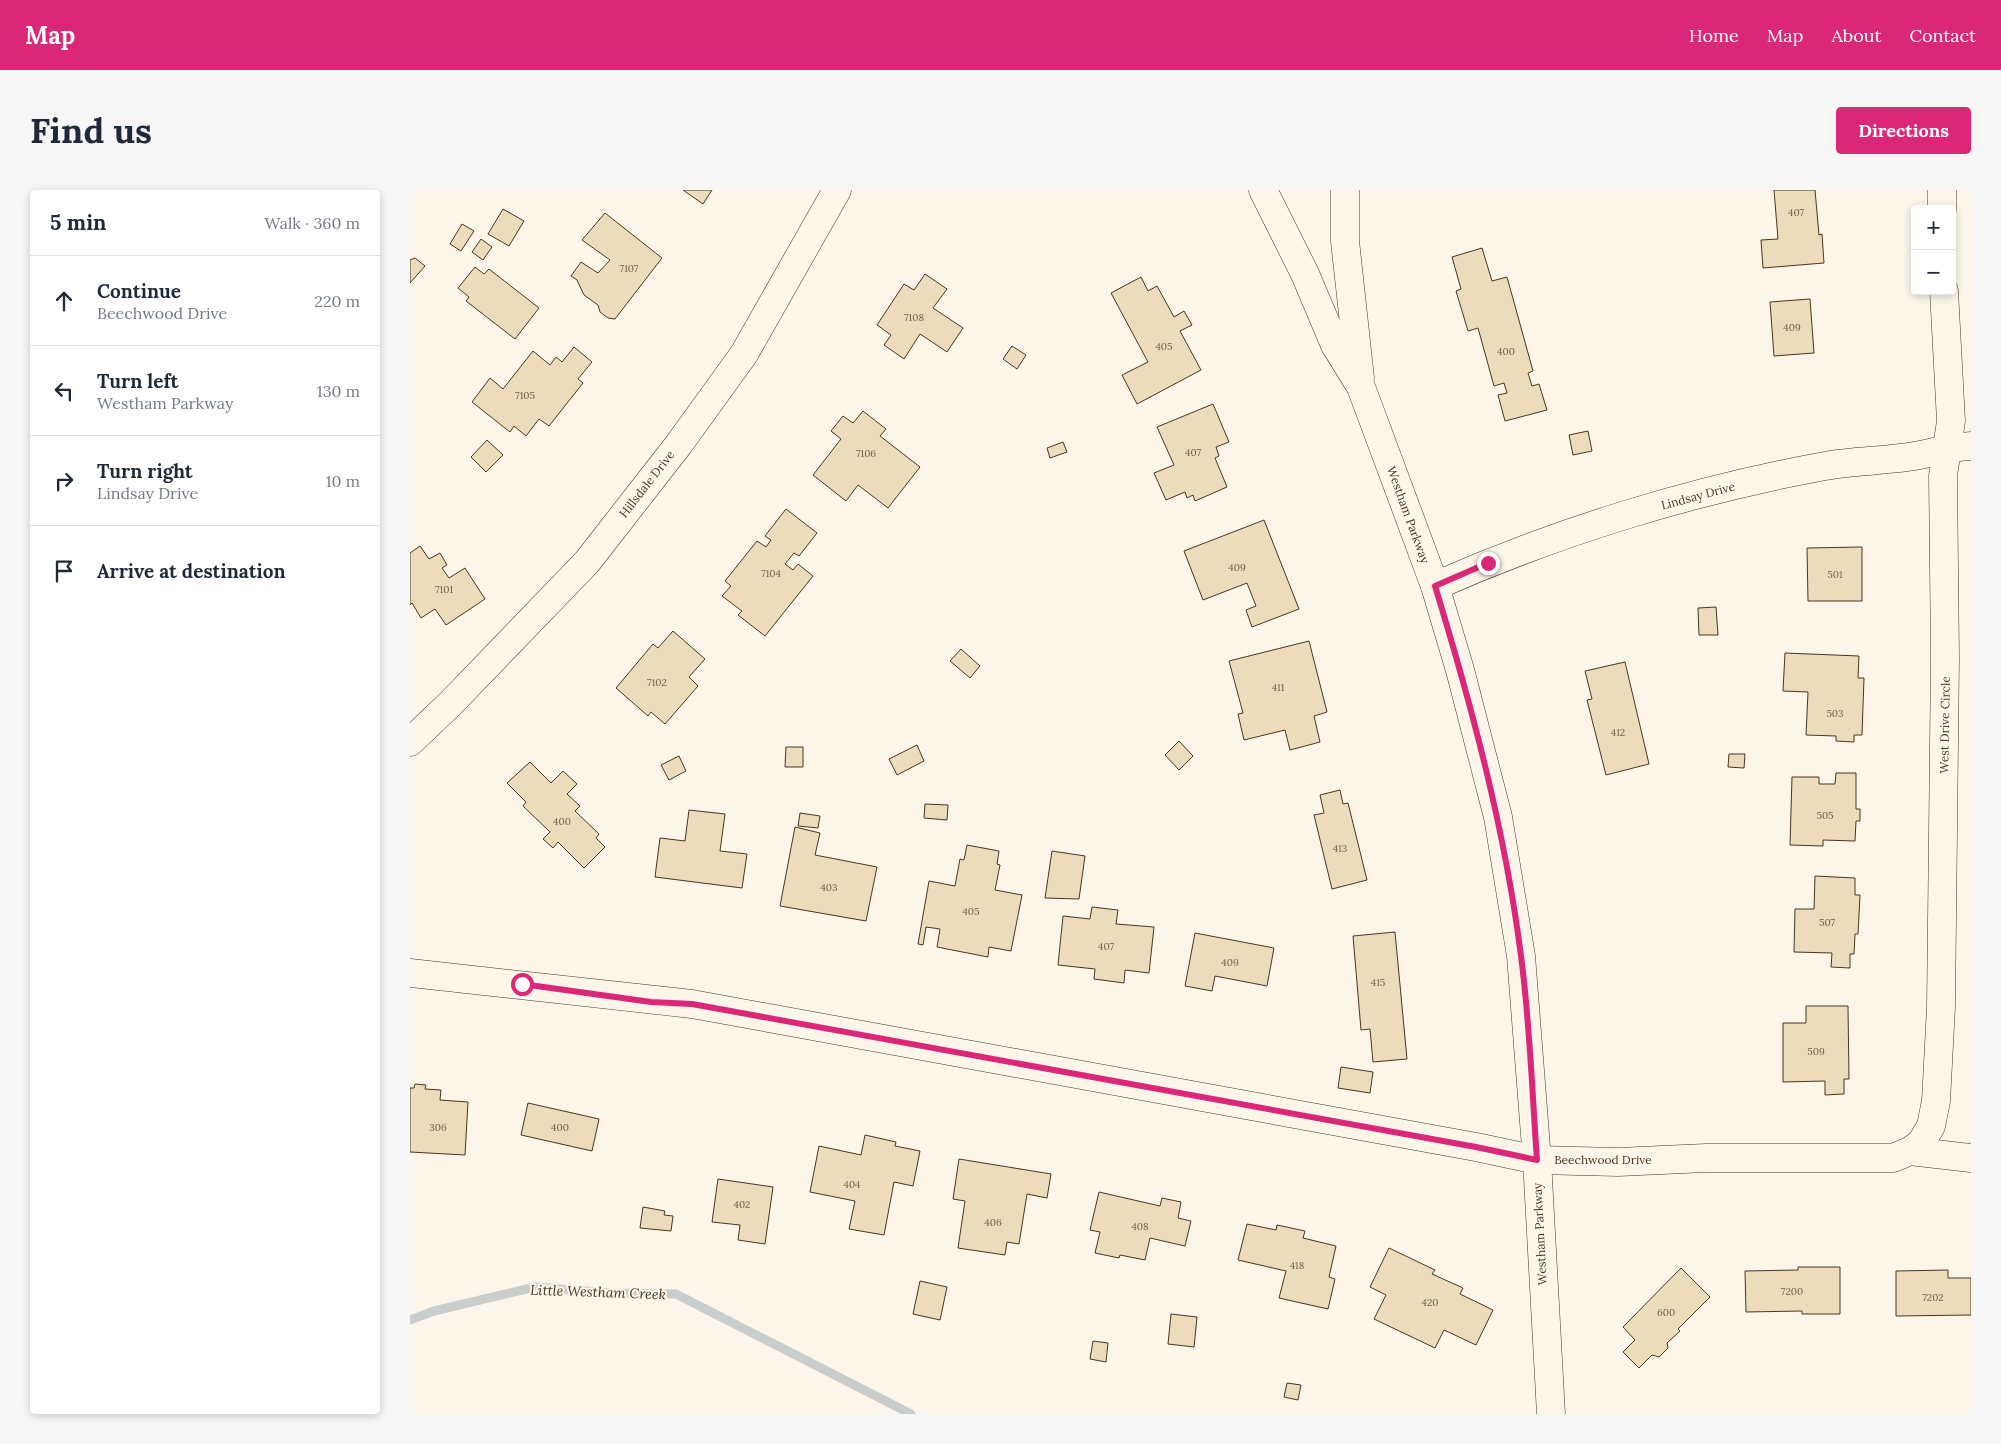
<!DOCTYPE html>
<meta charset="utf-8">
<style>
body{margin:0;font-family:Lora,serif;background:#f6f6f7;color:#1f2937}
.controls{position:absolute;right:15px;top:15px;display:grid;overflow:hidden;border-radius:5px;box-shadow:0 2px 8px #0003}
.controls button{width:45px;height:45px;display:grid;place-items:center;padding:0;border:0;border-bottom:1px solid #e0e1e3;background:#fff;color:#1f2937;font:25px sans-serif}
.stop{position:absolute;width:15px;height:15px;margin:-11px;border:4px solid #db2777;border-radius:50%;background:#fff}
.stop.end{background:#db2777;border-color:#fff;box-shadow:0 1px 5px #0008}
.list{margin:0;padding:0;list-style:none}
h2{display:flex;justify-content:space-between;align-items:center;height:65px;margin:0;padding:0 20px;font-size:21px}
h2 small{font-size:16px;font-weight:400;color:#747a83}
.list li{display:grid;grid-template-columns:32px 1fr auto;gap:15px;align-items:center;box-sizing:border-box;height:90px;padding:0 20px;border-top:1px solid #e0e1e3}
.list b{display:block;font-size:19px;white-space:nowrap}
.list p{margin:0;font-size:16px;white-space:nowrap;color:#747a83}
.list em{font-size:16px;font-style:normal;color:#747a83}
.icon{flex:none;width:28px;height:28px;fill:none;stroke:currentColor;stroke-width:2;stroke-linecap:round;stroke-linejoin:round}
.map{position:relative;flex:none;width:1561px;height:1224px;overflow:hidden;border-radius:5px}
header{display:flex;align-items:center;gap:30px;box-sizing:border-box;height:70px;padding:0 25px;background:#db2777;color:#fff}
header strong{font-size:24px}
nav{display:flex;gap:28px;margin-inline-start:auto;font-size:18px}
.intro{display:flex;align-items:center;justify-content:space-between;box-sizing:border-box;height:120px;padding:0 30px}
h1{margin:0;font-size:35px}
.button{padding:12px 22px;border-radius:5px;background:#db2777;color:#fff;font-size:18px;font-weight:700}
main{display:flex;gap:30px;padding:0 30px}
aside{flex:1;background:#fff;border-radius:5px;box-shadow:0 2px 8px #0003}
.map>svg:first-child{display:block}
.lines{fill:none;stroke-linecap:round;stroke-linejoin:round}
.stream{stroke:#c9cecd;stroke-width:9}
.building{fill:#ecdcbc;stroke:#4a3520}
.street-casing{stroke:#4a3520;stroke-width:29}
.street{stroke:#fbf6e9;stroke-width:28}
.route{stroke:#db2777;stroke-width:6}
.labels{text-anchor:middle;stroke-width:4;stroke-linejoin:round;paint-order:stroke}
.number-label{font-size:10px;fill:#725f47}
.street-label{font-size:12px;fill:#4a3520;stroke:#fbf6e9}
.water-label{font-size:14px;font-style:italic;fill:#4a3520;stroke:#fbf6e9}
</style>
<header>
<strong>Map</strong>
<nav><a>Home</a><a>Map</a><a>About</a><a>Contact</a></nav>
</header>
<div class="intro"><h1>Find us</h1><a class="button">Directions</a></div>
<main>
<aside>
<h2>5 min<small>Walk · 360 m</small></h2>
<ul class="list">
<li><svg class="icon" aria-label="ahead" viewBox="0 0 24 24"><path d="M12 20V5M6 11l6-6 6 6"/></svg><div><b>Continue</b><p>Beechwood Drive</p></div><em>220 m</em></li>
<li><svg class="icon" aria-label="left" viewBox="0 0 24 24"><path d="M17 20v-9H6M10 6l-5 5 5 5"/></svg><div><b>Turn left</b><p>Westham Parkway</p></div><em>130 m</em></li>
<li><svg class="icon" aria-label="right" viewBox="0 0 24 24"><path d="M7 20v-9h11M14 6l5 5-5 5"/></svg><div><b>Turn right</b><p>Lindsay Drive</p></div><em>10 m</em></li>
<li><svg class="icon" aria-label="arrive" viewBox="0 0 24 24"><path d="M6 21V4h12l-3 4 3 4H6"/></svg><div><b>Arrive at destination</b></div></li>
</ul>
</aside>
<div class="map">
<svg width="1561" height="1224" viewBox="0 0 1561 1224">
<rect width="100%" height="100%" fill="#fbf6e9"/>
<g class="lines">
<path class="stream" d="M0,1130L24,1121L125,1097L201,1103L266,1104L501,1224"/>
</g>
<g class="building">
<path d="M273,0H302L293,14Z"/>
<path d="M1364,0H1405L1409,45L1412,44L1414,73L1353,78L1351,50L1368,49Z"/>
<path d="M93,19L114,31L99,56L78,44Z"/>
<path d="M195,23L252,68L205,129L198,128L190,122L188,115L174,105L167,90L161,86L171,72L188,83L200,70L172,50Z"/>
<path d="M52,34L64,41L51,61L40,54Z"/>
<path d="M71,49L82,57L73,70L62,62Z"/>
<path d="M1072,58L1082,91L1097,87L1123,181L1118,183L1122,196L1129,194L1137,220L1095,231L1088,205L1097,203L1094,193L1084,196L1068,138L1058,141L1046,101L1051,99L1042,67Z"/>
<path d="M5,68L15,76L0,93V70Z"/>
<path d="M65,77L74,84L79,79L129,118L105,149L56,111L59,107L48,98Z"/>
<path d="M515,84L537,99L523,118L553,138L537,162L510,144L494,169L474,155L481,145L467,135L494,94L504,100Z"/>
<path d="M731,87L738,101L747,96L764,127L774,121L782,135L770,141L791,180L727,214L712,185L738,172L701,103Z"/>
<path d="M1400,109L1404,163L1364,166L1360,112Z"/>
<path d="M602,156L616,165L607,179L593,169Z"/>
<path d="M164,157L182,172L168,189L173,193L139,236L129,229L116,246L104,236L100,242L62,212L80,188L93,199L123,161L140,175L146,167L152,172Z"/>
<path d="M803,214L819,252L806,257L809,266L805,268L817,297L785,311L783,305L777,308L775,302L756,310L744,283L764,275L747,237Z"/>
<path d="M453,221L476,239L470,246L510,277L478,318L448,295L436,311L403,285L431,249L421,241L433,226L443,233Z"/>
<path d="M1178,241L1182,261L1163,265L1159,245Z"/>
<path d="M77,250L93,265L76,282L61,267Z"/>
<path d="M653,252L657,262L640,268L637,258Z"/>
<path d="M376,319L407,343L389,366L384,363L375,374L383,380L388,374L403,386L355,446L328,425L332,421L312,406L321,396L315,391L347,351L356,357L361,350L355,346Z"/>
<path d="M854,330L889,419L842,437L836,420L846,416L837,393L793,410L774,361Z"/>
<path d="M10,356L19,369L30,363L37,375L32,378L39,388L55,378L75,409L36,435L25,419L11,428L2,413L0,415V363Z"/>
<path d="M1452,357V411H1398L1397,358Z"/>
<path d="M1306,417L1308,445H1289L1288,418Z"/>
<path d="M263,441L295,469L279,487L288,496L255,534L241,522L238,526L206,498L243,454L248,458Z"/>
<path d="M899,451L917,522L904,526L910,552L880,560L875,540L834,550L828,524L833,523L819,471Z"/>
<path d="M551,459L570,476L560,488L540,471Z"/>
<path d="M1375,463L1449,466L1448,488H1454L1452,545H1444V552L1426,551V546L1396,545L1398,502L1373,501Z"/>
<path d="M1215,472L1239,574L1196,585L1177,510L1182,509L1175,481Z"/>
<path d="M769,551L783,566L769,580L755,565Z"/>
<path d="M507,555L514,571L487,585L479,569Z"/>
<path d="M376,557H393V577H375Z"/>
<path d="M1319,564H1335L1334,578L1318,577Z"/>
<path d="M269,566L276,581L259,590L251,575Z"/>
<path d="M120,572L141,593L153,581L167,594L157,604L170,616L165,621L189,644L186,648L195,657L174,678L148,652L143,658L133,649L140,642L113,616L116,612L97,593Z"/>
<path d="M1426,583H1446V619H1450V631H1446L1445,651L1413,650V656L1380,655L1382,587H1409V594H1425Z"/>
<path d="M930,600L933,614L938,613L957,690L922,699L904,625L914,623L910,605Z"/>
<path d="M515,614L538,615L537,630L514,628Z"/>
<path d="M279,620L315,624L310,661L337,664L332,698L245,687L250,648L275,651Z"/>
<path d="M390,623L410,626L408,638L388,636Z"/>
<path d="M385,637L410,643L405,665L467,677L456,731L370,716Z"/>
<path d="M557,655L589,661L587,674L590,675L585,700L612,705L601,761L579,757L578,767L527,757L530,739L516,737L513,755L508,754L519,691L545,696L550,669L554,670Z"/>
<path d="M642,661L675,666L669,709L635,708Z"/>
<path d="M1405,686L1445,688V705H1450L1448,744H1445L1444,764H1440V778L1421,777L1422,763L1384,762L1385,719H1404Z"/>
<path d="M682,717L708,720L706,734L744,737L739,783L715,780L714,793L684,789L685,779L648,775L653,726L680,729Z"/>
<path d="M985,742L997,869L963,872L960,839L951,840L943,746Z"/>
<path d="M785,743L864,758L857,796L805,786L802,801L775,796Z"/>
<path d="M1396,816H1438L1439,889H1434V904L1415,905V891L1373,892V833H1396Z"/>
<path d="M931,877L963,882L960,903L928,898Z"/>
<path d="M5,894L16,895L15,899L31,900L30,910L58,912L55,965L0,962V898H4Z"/>
<path d="M118,913L189,929L182,961L111,945Z"/>
<path d="M455,945L486,952L485,956L510,961L503,996L484,992L474,1045L439,1039L445,1011L400,1002L409,956L451,965Z"/>
<path d="M549,969L641,984L637,1008L617,1004L609,1054L597,1052L595,1065L548,1058L555,1011L543,1009Z"/>
<path d="M308,989L363,997L355,1054L328,1050L330,1035L302,1032Z"/>
<path d="M689,1002L750,1016L752,1008L771,1012L768,1028L781,1031L775,1056L740,1048L735,1070L710,1065L709,1068L685,1063L690,1042L680,1040Z"/>
<path d="M233,1017L255,1021L254,1025L263,1026L261,1041L230,1038Z"/>
<path d="M837,1034L866,1040L867,1035L895,1041L893,1048L926,1056L919,1087L925,1089L918,1119L869,1108L876,1081L828,1070Z"/>
<path d="M979,1058L1025,1080L1022,1084L1053,1098L1050,1104L1083,1120L1066,1155L1034,1140L1025,1158L964,1129L976,1105L960,1097Z"/>
<path d="M1388,1077H1430V1124H1392V1121L1336,1122L1335,1081L1388,1080Z"/>
<path d="M1271,1078L1300,1107L1268,1139L1270,1141L1257,1153L1258,1158L1249,1167L1242,1165L1229,1178L1213,1162L1225,1150L1213,1137Z"/>
<path d="M1538,1080V1088H1561V1125L1486,1126V1081Z"/>
<path d="M510,1091L537,1097L530,1130L503,1124Z"/>
<path d="M761,1124L787,1127L784,1157L758,1154Z"/>
<path d="M683,1151L698,1153L696,1172L680,1169Z"/>
<path d="M877,1193L891,1195L888,1210L874,1207Z"/>
</g>
<g class="lines">
<g class="street-casing">
<g id="street">
<path d="M853,0L895,84L925,155L951,197L1025,396L1050,480L1088,627L1111,766L1127,970L1141,1224"/>
<path d="M935,0V51L950,188"/>
<path d="M1532,19V0"/>
<path d="M1025,396C1147,342 1283,300 1415,276C1442,271 1470,271 1498,267C1519,264 1540,257 1561,256"/>
<path d="M0,552L41,513L177,372L269,254L334,164L427,0"/>
<path d="M0,783L282,814L1066,957L1127,970L1208,972L1296,968H1483L1500,961L1561,968"/>
<path d="M1500,961L1511,953L1521,936L1526,911L1531,817L1535,467L1533,286L1541,231L1534,101"/>
</g>
</g>
<use href="#street" class="street"/>
</g>
<g class="lines">
<path class="route" d="M112,794L241,812L282,814L1066,957L1127,970C1122,902 1120,833 1111,766C1095,640 1062,517 1025,396L1078,373"/>
</g>
<g class="labels">
<g class="number-label">
<text x="1386" y="26">407</text>
<text x="219" y="82">7107</text>
<text x="504" y="131">7108</text>
<text x="1382" y="141">409</text>
<text x="754" y="160">405</text>
<text x="1096" y="165">400</text>
<text x="115" y="209">7105</text>
<text x="783" y="266">407</text>
<text x="456" y="267">7106</text>
<text x="827" y="381">409</text>
<text x="361" y="387">7104</text>
<text x="1425" y="388">501</text>
<text x="34" y="403">7101</text>
<text x="247" y="496">7102</text>
<text x="868" y="501">411</text>
<text x="1425" y="527">503</text>
<text x="1208" y="546">412</text>
<text x="1415" y="629">505</text>
<text x="152" y="635">400</text>
<text x="930" y="662">413</text>
<text x="419" y="701">403</text>
<text x="561" y="725">405</text>
<text x="1417" y="736">507</text>
<text x="696" y="760">407</text>
<text x="820" y="776">409</text>
<text x="968" y="796">415</text>
<text x="1406" y="865">509</text>
<text x="28" y="941">306</text>
<text x="150" y="941">400</text>
<text x="442" y="998">404</text>
<text x="332" y="1018">402</text>
<text x="583" y="1036">406</text>
<text x="730" y="1040">408</text>
<text x="887" y="1079">418</text>
<text x="1382" y="1105">7200</text>
<text x="1523" y="1111">7202</text>
<text x="1020" y="1116">420</text>
<text x="1256" y="1126">600</text>
</g>
<g class="street-label">
<text transform="translate(237 294) rotate(-52)" y="4">Hillsdale Drive</text>
<text transform="translate(1288 306) rotate(-15)" y="4">Lindsay Drive</text>
<text transform="translate(998 325) rotate(70)" y="4">Westham Parkway</text>
<text transform="translate(1535 535) rotate(-89)" y="4">West Drive Circle</text>
<text x="1193" y="974">Beechwood Drive</text>
<text transform="translate(1130 1044) rotate(-93)" y="4">Westham Parkway</text>
</g>
<g class="water-label">
<text transform="translate(188 1102) rotate(2)" y="5">Little Westham Creek</text>
</g>
</g>
</svg>
<div class="controls">
<button>+</button>
<button>−</button>
</div>
<div class="stop" style="left:112px;top:794px"></div>
<div class="stop end" style="left:1078px;top:373px"></div>
</div>
</main>
